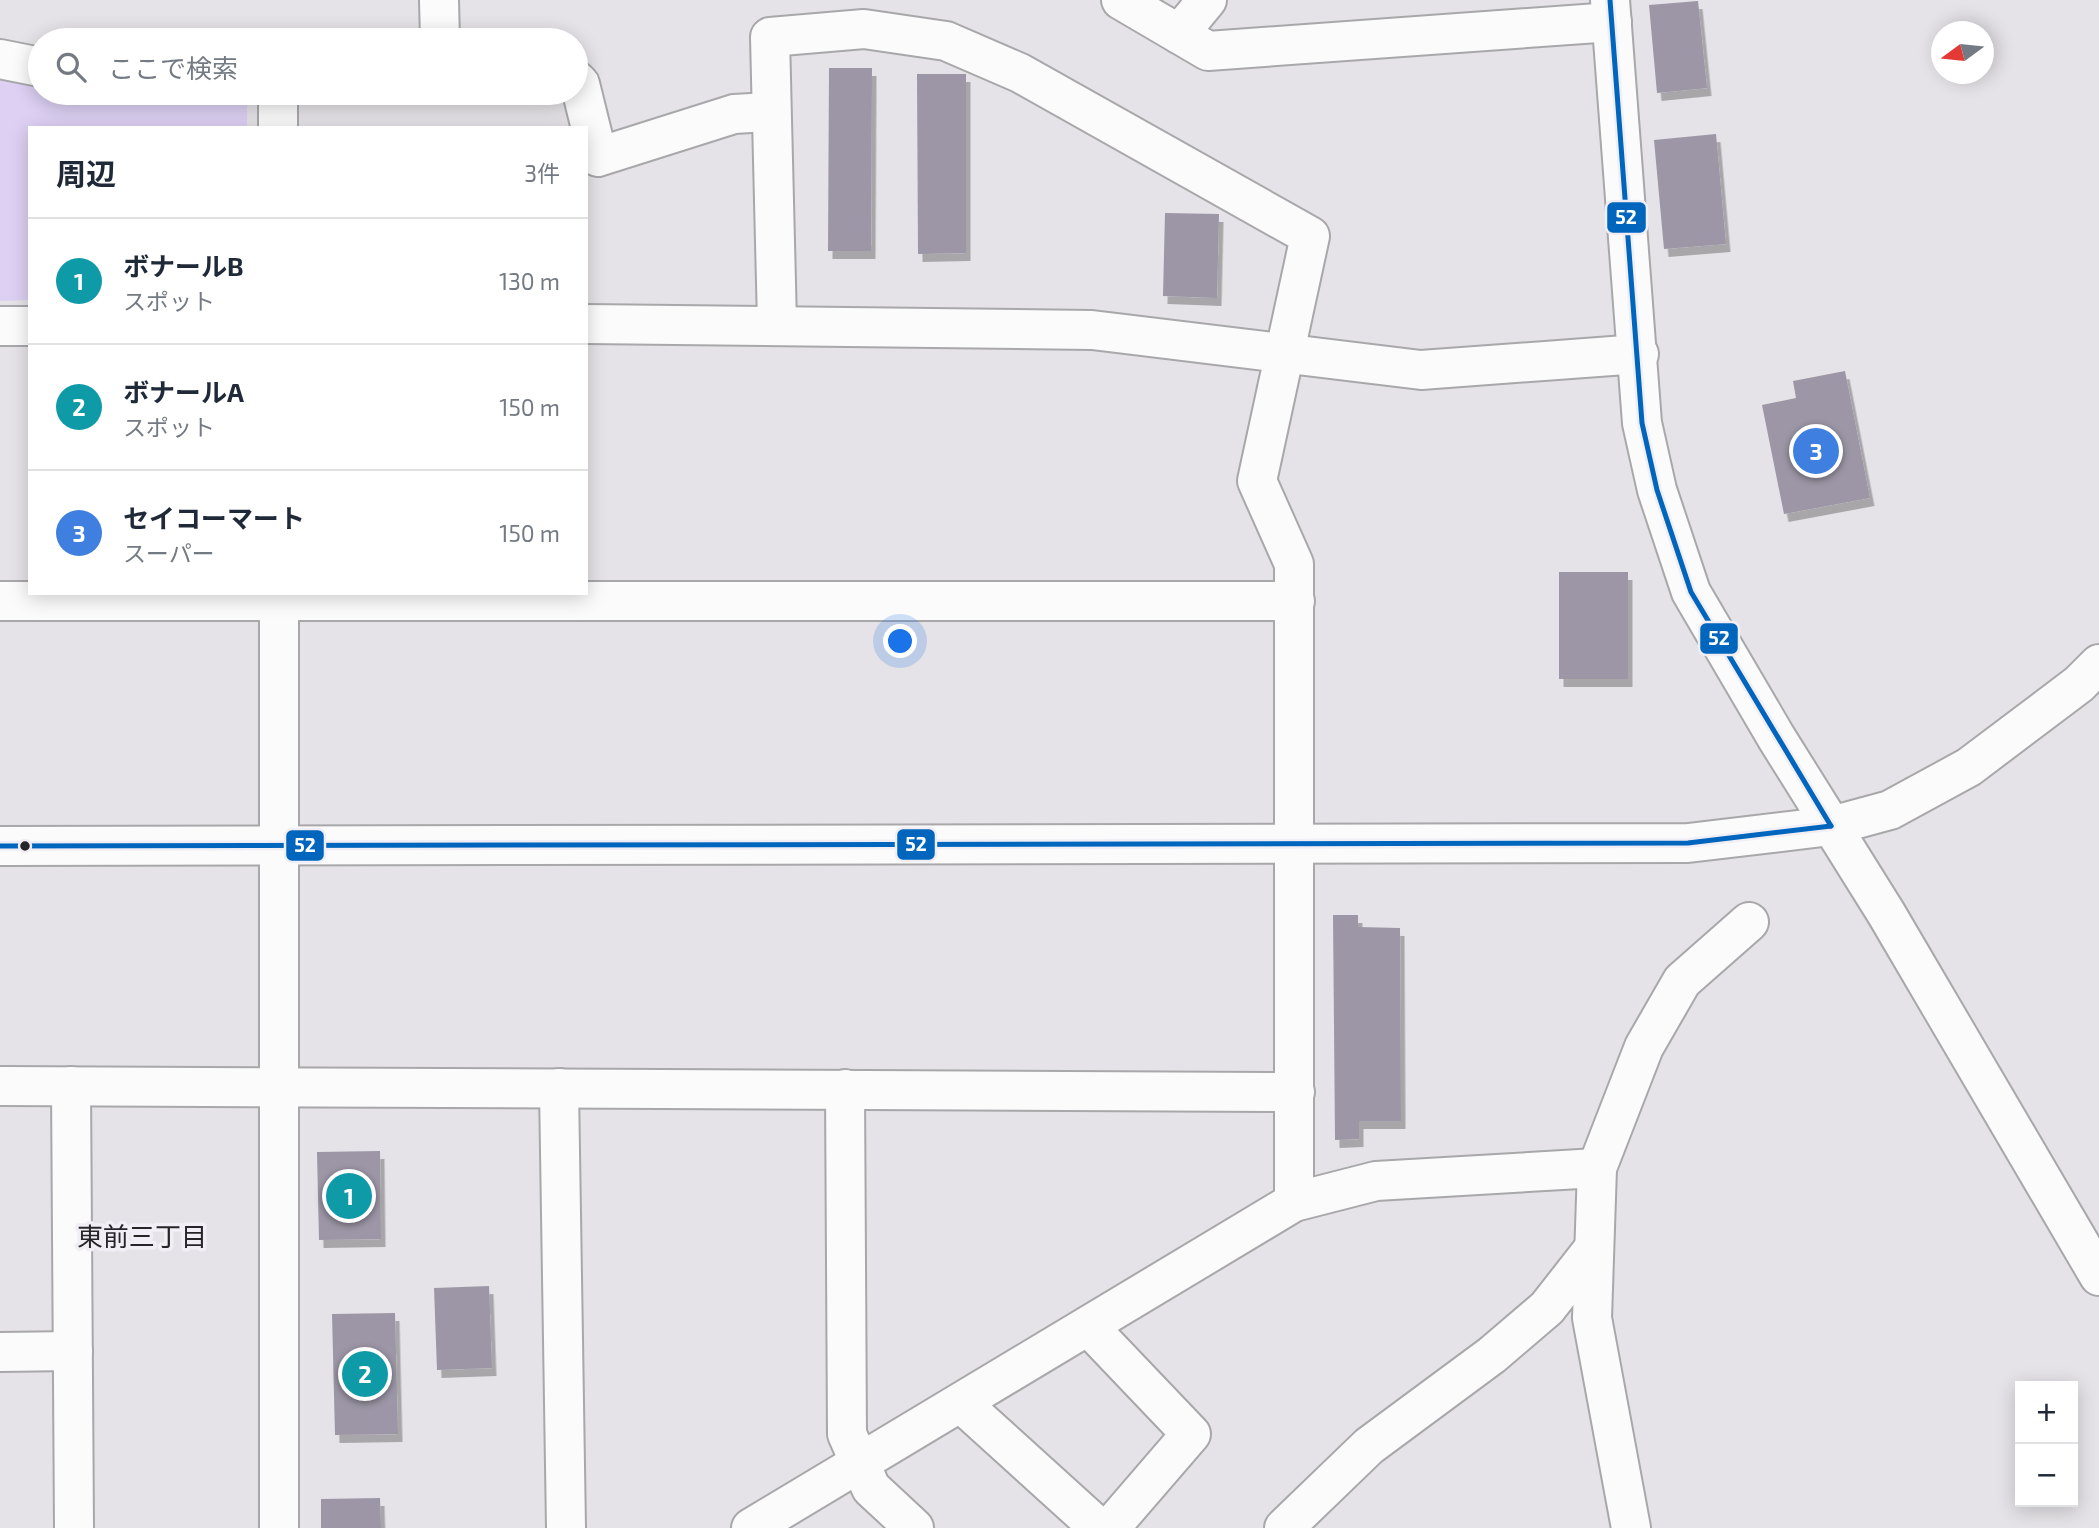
<!DOCTYPE html>
<html lang="ja">
<meta charset="utf-8">
<style>
body{margin:0;font-family:"Exo 2","Noto Sans JP",sans-serif;background:#f2f2f3;color:#1f2937}
.controls{position:absolute;right:21px;bottom:21px;display:grid;overflow:hidden;border-radius:0px;box-shadow:0 4px 18px #0003}
.controls button{width:63px;height:63px;display:grid;place-items:center;padding:0;border:0;border-bottom:2px solid #e0e1e3;background:#fff;color:#1f2937;font:35px sans-serif}
.compass{position:absolute;left:1931px;top:21px;width:63px;height:63px;border-radius:50%;background:#fff;box-shadow:0 4px 18px #0003;rotate:255deg}
.you{position:absolute;left:901px;top:642px;width:24px;height:24px;margin:-18px;border:5px solid #fff;border-radius:50%;background:#1a73e8;box-shadow:0 0 0 10px #1a73e833}
.badge{display:grid;place-items:center;width:46px;height:46px;border-radius:50%;background:#69686a;color:#fff;font-size:23px;font-weight:700}
.pin{position:absolute;translate:-50% -50%;border:4px solid #fff;box-shadow:0 2px 7px #0006}
.list{margin:0;padding:0;list-style:none}
h2{display:flex;justify-content:space-between;align-items:center;height:91px;margin:0;padding:0 28px;font-size:30px}
h2 small{font-size:23px;font-weight:400;color:#747a83}
.list li{display:grid;grid-template-columns:46px 1fr auto;gap:21px;align-items:center;box-sizing:border-box;height:126px;padding:0 28px;border-top:2px solid #e0e1e3}
.list b{display:block;font-size:26px;white-space:nowrap}
.list p{margin:0;font-size:23px;white-space:nowrap;color:#747a83}
.list em{font-size:23px;font-style:normal;color:#747a83}
.icon{flex:none;width:38px;height:38px;fill:none;stroke:currentColor;stroke-width:2;stroke-linecap:round;stroke-linejoin:round}
.map{position:relative;flex:none;width:2099px;height:1528px;overflow:hidden}
.search{position:absolute;background:#fff;box-shadow:0 4px 18px #0003;left:28px;top:28px;width:560px;height:77px;display:flex;align-items:center;gap:18px;box-sizing:border-box;padding:0 24px;border-radius:38px;color:#747a83;font-size:26px}
.panel{position:absolute;background:#fff;box-shadow:0 4px 18px #0003;left:28px;top:126px;width:560px;height:469px;border-radius:0px}
.map>svg:first-child{display:block}
.green{fill:#ddd0f3}
.building{fill:#9c96a6;filter:url(#shadow)}
.lines{fill:none;stroke-linecap:round;stroke-linejoin:round}
.minor-casing{stroke:#a8a7a9;stroke-width:42}
.minor{stroke:#fbfbfb;stroke-width:38}
.bus-1-casing{stroke:#f1eff5;stroke-width:10}
.bus-1{stroke:#0065bd;stroke-width:5}
.bus-dot{fill:#262527;stroke:#f1eff5;stroke-width:2.5}
.labels{text-anchor:middle;stroke-width:7;stroke-linejoin:round;paint-order:stroke}
.neighbourhood-label{font-size:26px;fill:#262527;stroke:#f1eff5}
.line-badge{stroke:#f1eff5;stroke-width:2.5}
.badge-label{font-size:19px;text-anchor:middle;font-weight:bold;fill:#fff}
</style>
<div class="map">
<svg width="2099" height="1528" viewBox="0 0 2099 1528">
<defs>
<filter id="shadow"><feDropShadow dx="4.5" dy="8" stdDeviation="0" flood-color="#0004"/></filter>
</defs>
<rect width="100%" height="100%" fill="#e5e3e7"/>
<path class="green" d="M0,73L40,81V93H232L247,105V128H30V300L0,301Z"/>
<g class="building">
<path d="M1698,1L1707,88L1657,93L1649,5Z"/>
<path d="M829,68H872L871,251H828Z"/>
<path d="M917,74H966V253L918,254Z"/>
<path d="M1716,134L1726,244L1664,249L1654,140Z"/>
<path d="M1165,213L1219,214L1217,298L1163,296Z"/>
<path d="M1845,371L1870,498L1784,514L1762,405L1796,398L1793,381Z"/>
<rect x="1559" y="572" width="69" height="107"/>
<path d="M1333,915H1358V927L1400,928L1401,1121H1359V1139L1335,1140Z"/>
<path d="M380,1151L381,1239L319,1240L317,1152Z"/>
<path d="M489,1286L492,1368L437,1370L434,1288Z"/>
<path d="M395,1313L398,1434L335,1435L332,1314Z"/>
<path d="M380,1498L381,1528H321V1499Z"/>
</g>
<g class="lines">
<g class="minor-casing">
<g id="minor">
<path d="M439,0L440,40"/>
<path d="M1121,0L1208,51L1612,22"/>
<path d="M1610,0L1642,423L1657,490L1691,592L1776,737L1886,913L2099,1276"/>
<path d="M1179,34L1207,0"/>
<path d="M0,59L40,67"/>
<path d="M576,80L580,84L598,157L734,114L769,112"/>
<path d="M278,93V128"/>
<path d="M586,324L1092,330L1421,370L1639,354"/>
<path d="M777,324L770,37L864,29L946,41L1020,73L1310,236L1257,481L1294,564V1202"/>
<path d="M0,326H30"/>
<path d="M0,601H1295"/>
<path d="M0,846L1688,843L1831,826L1890,810L1969,767L2079,684L2099,664"/>
<path d="M0,1086L1295,1092"/>
<path d="M71,1086L74,1528"/>
<path d="M559,1088L566,1528"/>
<path d="M845,1089L847,1434L871,1488L914,1528"/>
<path d="M1088,1326L1191,1434L1110,1528"/>
<path d="M0,1352L73,1351"/>
<path d="M962,1404L1099,1528"/>
<path d="M279,1528V593"/>
<path d="M751,1528L1294,1202L1376,1181L1597,1168"/>
<path d="M1284,1528L1369,1446L1492,1355L1547,1308L1594,1248"/>
<path d="M1631,1528L1592,1318L1597,1168L1644,1047L1682,981L1749,922"/>
</g>
</g>
<use href="#minor" class="minor"/>
<g class="bus-1-casing">
<g id="bus-1">
<path d="M1610,0L1642,423L1657,490L1691,592L1831,826"/>
<path d="M0,846L1688,843L1831,826"/>
</g>
</g>
<use href="#bus-1" class="bus-1"/>
</g>
<circle class="bus-dot" cx="25" cy="846" r="6"/>
<g class="labels">
<g class="neighbourhood-label">
<text x="142" y="1246">東前三丁目</text>
</g>
</g>
<g class="line-badge">
<rect x="1606" y="201" width="41" height="33" rx="7" fill="#0065bd"/>
<rect x="1699" y="622" width="40" height="33" rx="7" fill="#0065bd"/>
<rect x="896" y="828" width="40" height="33" rx="7" fill="#0065bd"/>
<rect x="285" y="829" width="40" height="33" rx="7" fill="#0065bd"/>
</g>
<g class="badge-label">
<text x="1626" y="224">52</text>
<text x="1719" y="645">52</text>
<text x="916" y="851">52</text>
<text x="305" y="852">52</text>
</g>
</svg>
<div class="controls">
<button>+</button>
<button>−</button>
</div>
<svg class="compass" viewBox="-18 -18 36 36"><path d="M0-13l5 13h-10z" fill="#e53935"/><path d="M0 13l5-13h-10z" fill="#747a83"/></svg>
<div class="you"></div>
<div class="pin badge" style="left:349px;top:1196px;background:#0f9aa8">1</div>
<div class="pin badge" style="left:365px;top:1374px;background:#0f9aa8">2</div>
<div class="pin badge" style="left:1816px;top:451px;background:#3f7fe0">3</div>
<div class="search"><svg class="icon" aria-label="search" viewBox="0 0 24 24"><circle cx="10" cy="10" r="6"/><path d="M15 15l6 6"/></svg>ここで検索</div>
<section class="panel">
<h2>周辺<small>3件</small></h2>
<ul class="list">
<li><span class="badge" style="background:#0f9aa8">1</span><div><b>ボナールB</b><p>スポット</p></div><em>130 m</em></li>
<li><span class="badge" style="background:#0f9aa8">2</span><div><b>ボナールA</b><p>スポット</p></div><em>150 m</em></li>
<li><span class="badge" style="background:#3f7fe0">3</span><div><b>セイコーマート</b><p>スーパー</p></div><em>150 m</em></li>
</ul>
</section>
</div>
